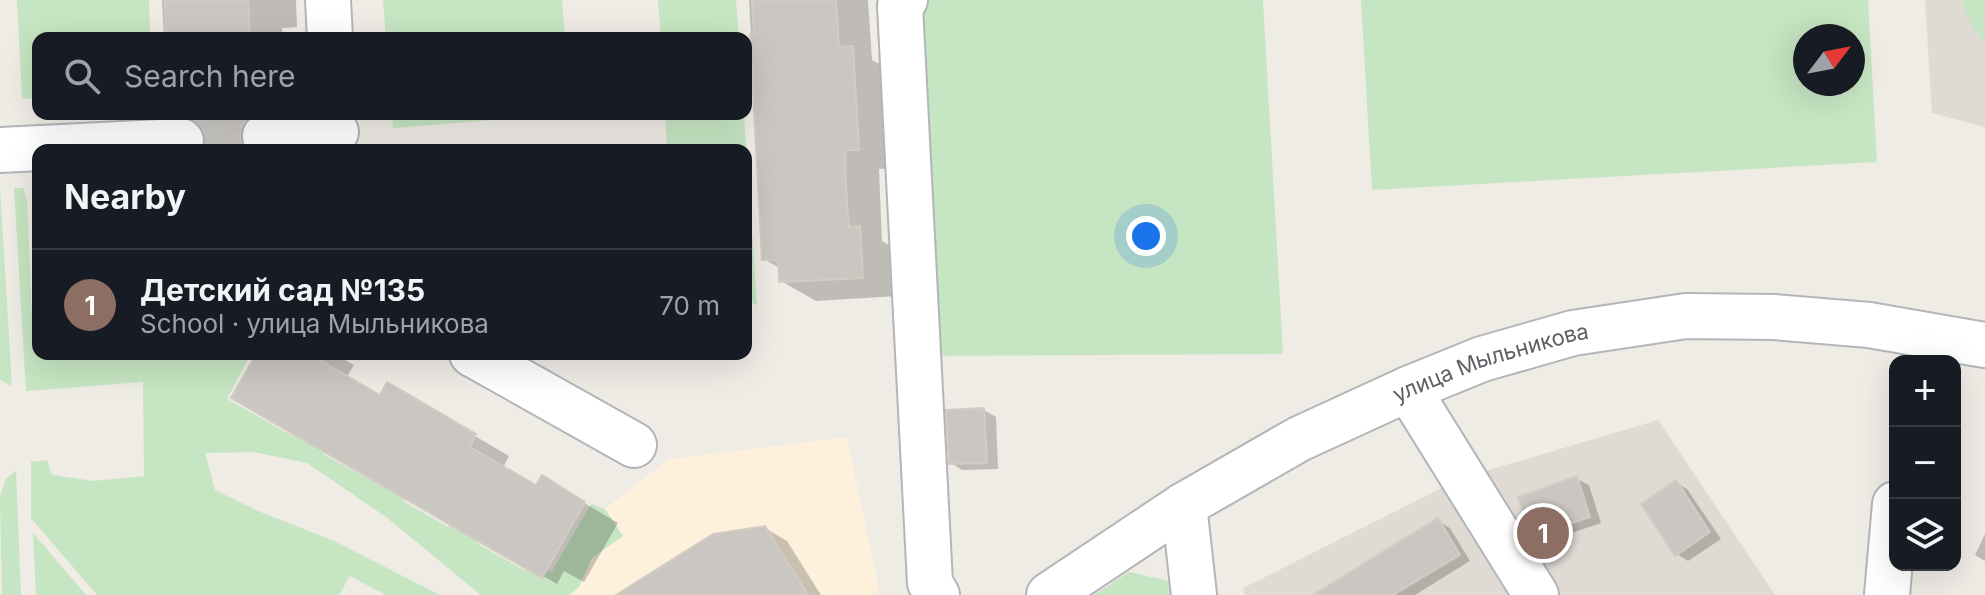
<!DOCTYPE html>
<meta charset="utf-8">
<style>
body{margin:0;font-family:Inter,sans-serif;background:#20242c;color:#f1f3f6}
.controls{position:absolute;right:24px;bottom:24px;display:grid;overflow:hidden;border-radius:16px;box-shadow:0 8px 32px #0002}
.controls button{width:72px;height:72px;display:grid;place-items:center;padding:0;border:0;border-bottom:2px solid #363941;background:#171b24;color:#f1f3f6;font:40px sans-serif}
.compass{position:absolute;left:1793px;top:24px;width:72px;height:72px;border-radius:50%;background:#171b24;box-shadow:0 8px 32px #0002;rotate:58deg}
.you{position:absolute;left:1146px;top:236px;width:28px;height:28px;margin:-20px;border:6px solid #fff;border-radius:50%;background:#1a73e8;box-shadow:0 0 0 12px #1a73e833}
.badge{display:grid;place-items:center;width:52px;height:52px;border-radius:50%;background:#8c9099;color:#fff;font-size:26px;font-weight:700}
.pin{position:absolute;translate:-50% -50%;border:4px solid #fff;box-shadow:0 2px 8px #0006}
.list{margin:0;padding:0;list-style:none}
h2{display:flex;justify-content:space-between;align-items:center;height:104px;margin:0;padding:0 32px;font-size:34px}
h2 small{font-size:26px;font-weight:400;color:#9ea1a6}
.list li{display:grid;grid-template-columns:52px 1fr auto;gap:24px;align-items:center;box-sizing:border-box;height:112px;padding:0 32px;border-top:2px solid #363941}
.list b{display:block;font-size:30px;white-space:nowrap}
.list p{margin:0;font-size:26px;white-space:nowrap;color:#9ea1a6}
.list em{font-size:26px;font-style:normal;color:#9ea1a6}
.icon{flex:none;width:44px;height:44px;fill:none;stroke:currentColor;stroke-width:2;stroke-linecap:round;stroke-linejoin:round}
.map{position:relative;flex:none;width:1985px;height:595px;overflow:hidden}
.search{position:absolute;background:#171b24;box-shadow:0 8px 32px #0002;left:32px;top:32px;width:720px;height:88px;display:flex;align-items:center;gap:20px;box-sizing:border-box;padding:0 28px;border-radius:16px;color:#9ea1a6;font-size:30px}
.panel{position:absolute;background:#171b24;box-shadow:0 8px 32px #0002;left:32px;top:144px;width:720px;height:216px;border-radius:16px}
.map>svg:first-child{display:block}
.commercial{fill:#fdf1dc}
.education{fill:#dfdad3}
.green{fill:#c6e5c2;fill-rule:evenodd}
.shadow{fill:#0003}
.building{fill:#cac6c1;stroke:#d3ccc3;stroke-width:2}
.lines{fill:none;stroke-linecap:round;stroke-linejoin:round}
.minor-tunnel{stroke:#cac8c5;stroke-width:44;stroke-dasharray:44 22;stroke-linecap:butt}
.minor-casing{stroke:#b2b6b9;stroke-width:48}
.minor{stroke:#fff;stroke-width:44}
.labels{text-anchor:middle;stroke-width:8;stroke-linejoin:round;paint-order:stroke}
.street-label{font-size:22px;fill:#5d6165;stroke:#fff}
</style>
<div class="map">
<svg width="1985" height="595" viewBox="0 0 1985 595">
<rect width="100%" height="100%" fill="#efebe5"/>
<path class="commercial" d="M847,437L879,590L871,595H569L579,587L592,558L623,536L605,509L669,459Z"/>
<g class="education">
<path d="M1925,0H1985V127L1932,113Z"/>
<path d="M1658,420L1775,595H1245L1243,588L1462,478Z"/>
</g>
<g class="green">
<path d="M17,0H149L150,38H38V98L22,99Z"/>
<path d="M383,0H562L565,38H386Z"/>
<path d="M658,0H736L739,38H661Z"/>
<path d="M904,0H1263L1283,354L918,356Z"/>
<path d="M1361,0H1868L1877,162L1372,190ZM1805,36H1853V84H1805Z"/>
<path d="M1961,0H1985V46L1970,21Z"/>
<path d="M392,114H571L393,128Z"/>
<path d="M665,114H744L757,305L746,300V150H667Z"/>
<path d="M0,188L12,386L0,380Z"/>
<path d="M14,188H23L27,200L33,343H38V354H251L227,399L291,435L294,432L325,449L323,454L367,478L375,466L410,486L403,501L448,527L451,523L480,539L478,544L524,570L530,561L551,573L591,504L605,509L623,536L592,558L579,587L569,595H481L386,517L307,463L254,452L205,453L215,490L258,511L334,541L440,595H386L350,576L339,595H97L31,518V462L47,460L52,475L93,481L144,476L143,382L26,391Z"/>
<path d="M16,471L21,595H2L0,496L6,479Z"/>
<path d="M33,533L86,595H36Z"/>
<path d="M1129,572L1173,582L1175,595H1094Z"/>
</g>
<g class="shadow">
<path d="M162,0H296L297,27L282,28L283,38H164Z"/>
<path d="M749,0H868L872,60L887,68L893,168L879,169L882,241L894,248L897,296L816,301L781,281V269L764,259Z"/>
<path d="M167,114H300L275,150H206V135H201Z"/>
<path d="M258,354H335L354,365L346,378L381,397L388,385L509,456L503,468L537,488L542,478L618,523L584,582L564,571L557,584L234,397Z"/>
<path d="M984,410L996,417L998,469L962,470L951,463Z"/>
<path d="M1577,479L1589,485L1601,523L1545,542L1534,535Z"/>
<path d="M1676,483L1687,489L1721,539L1688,561L1677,554Z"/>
<path d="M1438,521L1450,528L1470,561L1415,595H1316Z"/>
<path d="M765,528L787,541L821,595H620Z"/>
<path d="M1985,534V561L1975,555Z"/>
</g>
<g class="building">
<path d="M165,0H248L250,38H166Z"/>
<path d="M752,0H836L839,47L853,46L859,150H845L846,189L849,227L860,226L863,278L779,282L778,260H762L750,34H754Z"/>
<path d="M180,114H254L242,125L240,138L244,150H204L206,139L202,127L193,119L180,116Z"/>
<path d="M256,354H309L380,395L387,382L476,434L470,447L536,485L542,475L585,502L542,578L231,398Z"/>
<path d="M984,408L987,463L949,464L946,410Z"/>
<path d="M1577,476L1590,517L1532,536L1518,497Z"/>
<path d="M1676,480L1710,532L1675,556L1641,504Z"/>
<path d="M1438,518L1460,555L1393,595H1313Z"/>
<path d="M765,526L808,595H616L713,534Z"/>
</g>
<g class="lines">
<path class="minor-tunnel" d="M181,141L265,136"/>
<g class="minor-casing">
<g id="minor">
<path d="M328,0L330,38"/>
<path d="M905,0L900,6L930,583L937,595"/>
<path d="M265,136L336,132"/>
<path d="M0,150L181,141"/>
<path d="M472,354L634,445"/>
<path d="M1408,389L1536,595"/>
<path d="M1184,505L1194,595"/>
<path id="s1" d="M1049,595L1184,505L1299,439L1408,389L1482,359L1573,333L1686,316L1774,317L1869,325L1985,345"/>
<path d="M1887,595L1895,504"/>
</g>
</g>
<use href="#minor" class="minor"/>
</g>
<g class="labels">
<g class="street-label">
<text dy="8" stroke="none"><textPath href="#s1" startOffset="502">улица Мыльникова</textPath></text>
</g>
</g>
</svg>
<div class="controls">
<button>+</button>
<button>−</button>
<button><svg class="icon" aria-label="layers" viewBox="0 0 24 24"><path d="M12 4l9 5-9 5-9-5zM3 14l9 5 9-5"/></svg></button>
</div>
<svg class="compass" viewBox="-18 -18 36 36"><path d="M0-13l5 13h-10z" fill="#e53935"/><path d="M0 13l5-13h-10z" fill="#9ea1a6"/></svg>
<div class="you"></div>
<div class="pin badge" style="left:1543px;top:533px;background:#8d6e63">1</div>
<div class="search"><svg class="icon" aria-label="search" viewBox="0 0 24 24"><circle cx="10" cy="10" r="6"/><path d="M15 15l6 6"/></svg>Search here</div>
<section class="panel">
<h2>Nearby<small></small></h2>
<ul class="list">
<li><span class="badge" style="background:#8d6e63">1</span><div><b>Детский сад №135</b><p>School · улица Мыльникова</p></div><em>70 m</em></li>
</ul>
</section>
</div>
